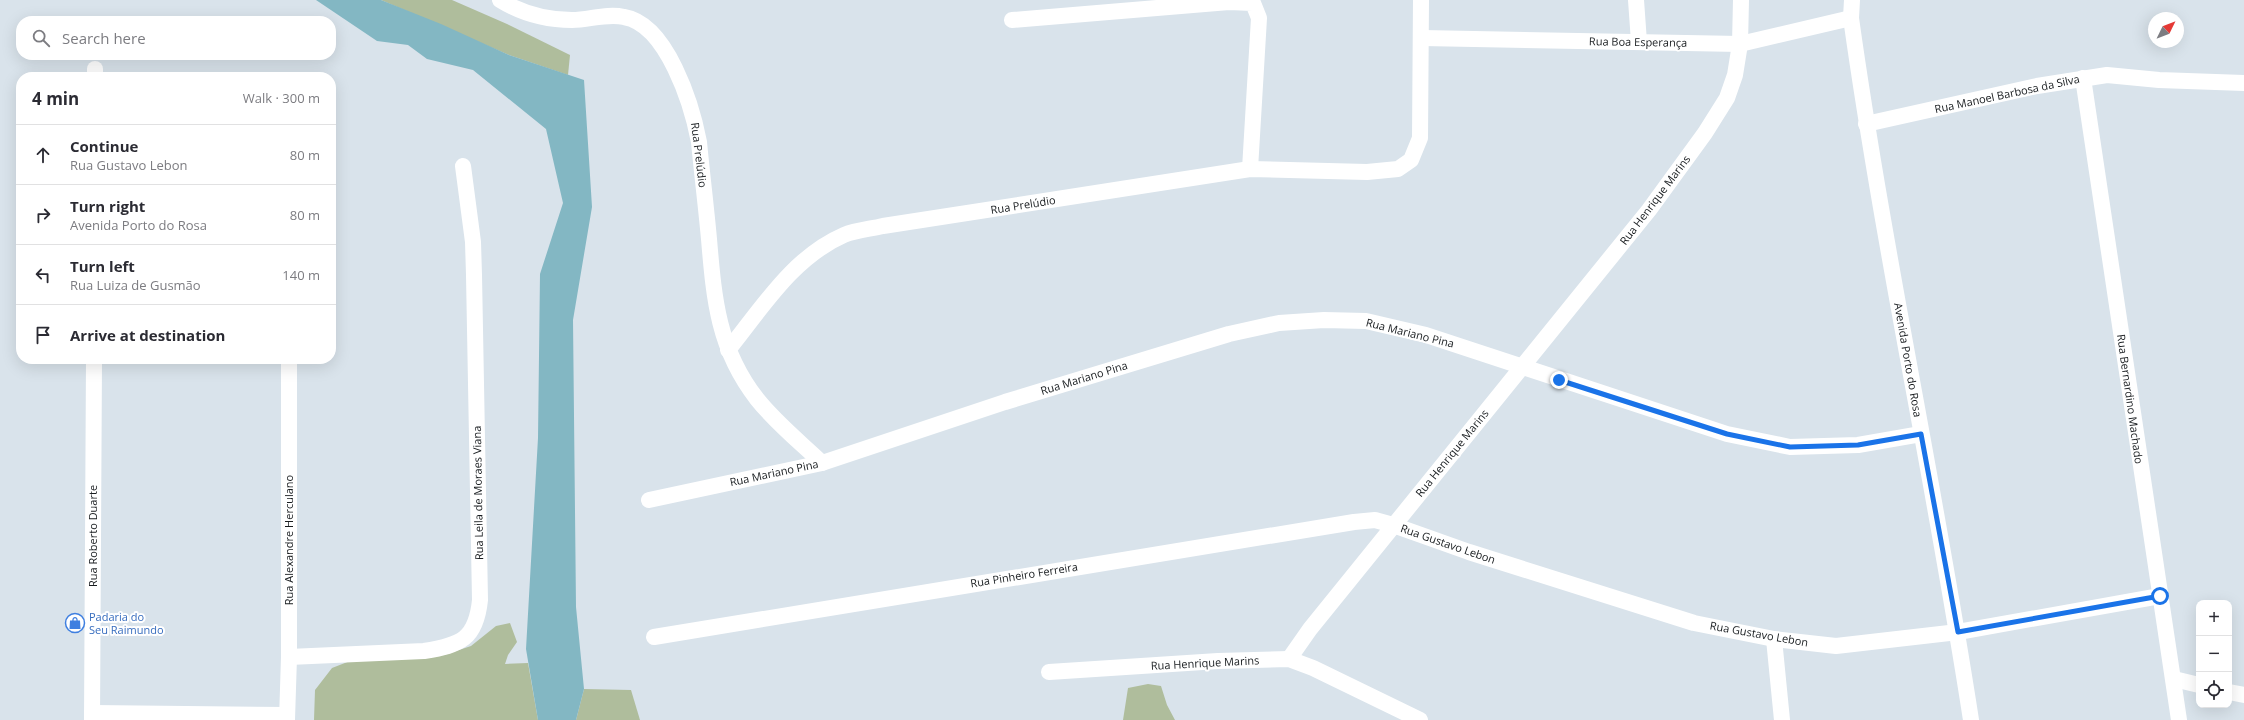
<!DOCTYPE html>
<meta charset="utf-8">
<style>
body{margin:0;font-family:"Open Sans",sans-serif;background:#f2f2f3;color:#2b2b33}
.controls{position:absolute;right:12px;bottom:12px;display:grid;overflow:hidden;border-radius:8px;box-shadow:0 4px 16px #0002}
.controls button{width:36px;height:36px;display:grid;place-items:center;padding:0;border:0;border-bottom:1px solid #e1e1e2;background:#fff;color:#2b2b33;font:20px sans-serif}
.compass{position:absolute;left:2148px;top:12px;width:36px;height:36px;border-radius:50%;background:#fff;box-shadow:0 4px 16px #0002;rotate:47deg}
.stop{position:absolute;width:12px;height:12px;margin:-9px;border:3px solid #1a73e8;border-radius:50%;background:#fff}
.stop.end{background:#1a73e8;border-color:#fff;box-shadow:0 1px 4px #0008}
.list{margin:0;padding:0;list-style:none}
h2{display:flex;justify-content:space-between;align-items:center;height:52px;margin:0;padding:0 16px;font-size:17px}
h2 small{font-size:13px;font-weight:400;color:#7c7c81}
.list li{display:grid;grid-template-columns:26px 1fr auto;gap:12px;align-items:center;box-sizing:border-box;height:60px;padding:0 16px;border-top:1px solid #e1e1e2}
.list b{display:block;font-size:15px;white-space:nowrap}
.list p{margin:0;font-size:13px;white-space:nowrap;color:#7c7c81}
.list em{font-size:13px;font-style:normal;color:#7c7c81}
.icon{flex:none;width:22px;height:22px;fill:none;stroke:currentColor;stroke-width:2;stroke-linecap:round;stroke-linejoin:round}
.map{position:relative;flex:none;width:2244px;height:720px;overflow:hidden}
.search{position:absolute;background:#fff;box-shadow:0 4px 16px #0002;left:16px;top:16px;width:320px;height:44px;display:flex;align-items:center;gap:10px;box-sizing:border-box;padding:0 14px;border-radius:16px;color:#7c7c81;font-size:15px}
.panel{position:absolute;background:#fff;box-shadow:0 4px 16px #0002;left:16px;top:72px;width:320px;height:292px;border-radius:16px}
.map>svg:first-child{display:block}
.green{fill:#afbd9c}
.water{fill:#83b7c3}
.building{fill:#b09cc1;stroke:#817c86}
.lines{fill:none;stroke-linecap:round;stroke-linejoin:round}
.street{stroke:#fff;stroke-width:16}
.route{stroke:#1a73e8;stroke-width:5}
.labels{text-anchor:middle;stroke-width:4;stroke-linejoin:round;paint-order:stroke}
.street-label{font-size:11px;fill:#181c1f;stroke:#fff}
.shop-label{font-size:11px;fill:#366cbe;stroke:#fff;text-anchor:start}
</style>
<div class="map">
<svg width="2244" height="720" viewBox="0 0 2244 720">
<rect width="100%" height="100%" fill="#d9e3eb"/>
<g class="green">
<path d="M381,0H452L507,24L570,55L568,75L509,55Z"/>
<path d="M510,623L517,642L508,655L505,664L528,663L538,720H314L315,690L332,668L350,661L444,655L471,646L496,626Z"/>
<path d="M1148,684L1161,686L1167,705L1175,720H1123L1128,688Z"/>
<path d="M584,689L631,690L640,720H576Z"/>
</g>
<path class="water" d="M316,0H381L441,24L509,55L584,80L592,207L573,320L576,607L584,689L576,720H538L526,649L538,438L540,274L563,203L546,129L473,70L427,59L408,45L377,41Z"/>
<path class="building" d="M69,618H81V628L68,629Z"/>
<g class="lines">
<g class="street">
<path d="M500,0C521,13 547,20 572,20C589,20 607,13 624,17C667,24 692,105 699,142C702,174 706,206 709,239C714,299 718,349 757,399C776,423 800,442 822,463"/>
<path d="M1636,0L1639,42"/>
<path d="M1852,0L1851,18C1884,253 1935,485 1971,720"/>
<path d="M1012,20L1229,2L1253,3L1259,18L1250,169"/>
<path d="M1422,38L1740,44L1851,18"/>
<path d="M95,77V69"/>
<path d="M2083,78L2179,720"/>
<path d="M1866,124L2037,86L2107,75L2159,80L2244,83"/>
<path d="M728,350C762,308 793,257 844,235C856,230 871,229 883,226L1250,169L1367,172L1398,169L1411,160L1420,138L1421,0"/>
<path d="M649,500L822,463L1005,402L1229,334L1279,323L1324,320L1366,321L1426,335L1727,434L1790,447L1858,445L1921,434"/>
<path d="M654,637L1354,522L1375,520L1393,525L1469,552L1694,623L1774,639L1836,646L1958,632L2160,596"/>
<path d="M1774,639L1782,720"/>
<path d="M289,657L424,651C461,645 476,639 480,600L474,275L473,242L463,166"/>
<path d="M1289,659L1310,629L1649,210L1705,133L1727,98L1735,75L1740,44L1741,0"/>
<path d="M1049,672L1218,661L1289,659L1313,668L1420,720"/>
<path d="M2174,679L2199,685"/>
<path d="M2229,692L2244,695"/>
<path d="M92,713L287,715"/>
<path d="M92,720L94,359"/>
<path d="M287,720L289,657V359"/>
</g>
</g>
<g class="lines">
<path class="route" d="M1559,380L1727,434L1790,447L1858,445L1921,434L1958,632L2160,596"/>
</g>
<defs>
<g id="shop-ring" transform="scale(1)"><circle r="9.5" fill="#fff" stroke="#3f7fe0" stroke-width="1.5"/><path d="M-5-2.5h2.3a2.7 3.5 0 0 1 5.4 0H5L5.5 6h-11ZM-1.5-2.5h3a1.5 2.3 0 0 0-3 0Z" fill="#3f7fe0"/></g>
</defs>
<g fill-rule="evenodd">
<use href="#shop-ring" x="75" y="623"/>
</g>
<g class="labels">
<g class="street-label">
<text transform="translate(1638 42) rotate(1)" y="4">Rua Boa Esperança</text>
<text transform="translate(2007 94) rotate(-12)" y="4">Rua Manoel Barbosa da Silva</text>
<text transform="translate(699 155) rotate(83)" y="4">Rua Prelúdio</text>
<text transform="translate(1655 200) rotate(-53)" y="4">Rua Henrique Marins</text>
<text transform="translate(1023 205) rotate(-9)" y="4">Rua Prelúdio</text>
<text transform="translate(1410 333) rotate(14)" y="4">Rua Mariano Pina</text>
<text transform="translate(1908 360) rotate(80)" y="4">Avenida Porto do Rosa</text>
<text transform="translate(1084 378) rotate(-17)" y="4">Rua Mariano Pina</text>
<text transform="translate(2130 399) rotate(82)" y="4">Rua Bernardino Machado</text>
<text transform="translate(1452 453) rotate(-51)" y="4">Rua Henrique Marins</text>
<text transform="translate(774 473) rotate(-12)" y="4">Rua Mariano Pina</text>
<text transform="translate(478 493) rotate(-91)" y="4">Rua Leila de Moraes Viana</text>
<text transform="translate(93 536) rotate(-90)" y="4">Rua Roberto Duarte</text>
<text transform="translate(289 540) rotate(-90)" y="4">Rua Alexandre Herculano</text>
<text transform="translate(1448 544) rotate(19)" y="4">Rua Gustavo Lebon</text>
<text transform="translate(1024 575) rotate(-9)" y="4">Rua Pinheiro Ferreira</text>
<text transform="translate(1759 634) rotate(10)" y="4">Rua Gustavo Lebon</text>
<text transform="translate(1205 663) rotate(-3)" y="4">Rua Henrique Marins</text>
</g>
<g class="shop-label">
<text x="89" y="621">Padaria do<tspan x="89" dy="13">Seu Raimundo</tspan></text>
</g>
</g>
</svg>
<div class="controls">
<button>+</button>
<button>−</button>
<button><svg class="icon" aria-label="locate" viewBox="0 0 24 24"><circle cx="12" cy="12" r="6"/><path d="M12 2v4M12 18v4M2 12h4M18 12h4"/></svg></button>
</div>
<svg class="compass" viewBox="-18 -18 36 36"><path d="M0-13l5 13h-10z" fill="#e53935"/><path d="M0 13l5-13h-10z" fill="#7c7c81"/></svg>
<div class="stop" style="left:2160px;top:596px"></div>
<div class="stop end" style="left:1559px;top:380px"></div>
<div class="search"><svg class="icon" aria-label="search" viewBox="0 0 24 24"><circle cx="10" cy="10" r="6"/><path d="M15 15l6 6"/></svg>Search here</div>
<section class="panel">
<h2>4 min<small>Walk · 300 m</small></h2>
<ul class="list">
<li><svg class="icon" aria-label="ahead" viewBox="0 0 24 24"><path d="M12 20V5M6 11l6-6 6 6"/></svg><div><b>Continue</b><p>Rua Gustavo Lebon</p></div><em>80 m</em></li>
<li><svg class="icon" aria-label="right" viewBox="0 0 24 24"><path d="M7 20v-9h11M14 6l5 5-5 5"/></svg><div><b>Turn right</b><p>Avenida Porto do Rosa</p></div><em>80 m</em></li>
<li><svg class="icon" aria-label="left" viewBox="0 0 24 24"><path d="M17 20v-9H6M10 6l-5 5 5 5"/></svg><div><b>Turn left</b><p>Rua Luiza de Gusmão</p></div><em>140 m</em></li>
<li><svg class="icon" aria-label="arrive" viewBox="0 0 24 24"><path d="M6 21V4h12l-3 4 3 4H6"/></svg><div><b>Arrive at destination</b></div></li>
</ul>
</section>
</div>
